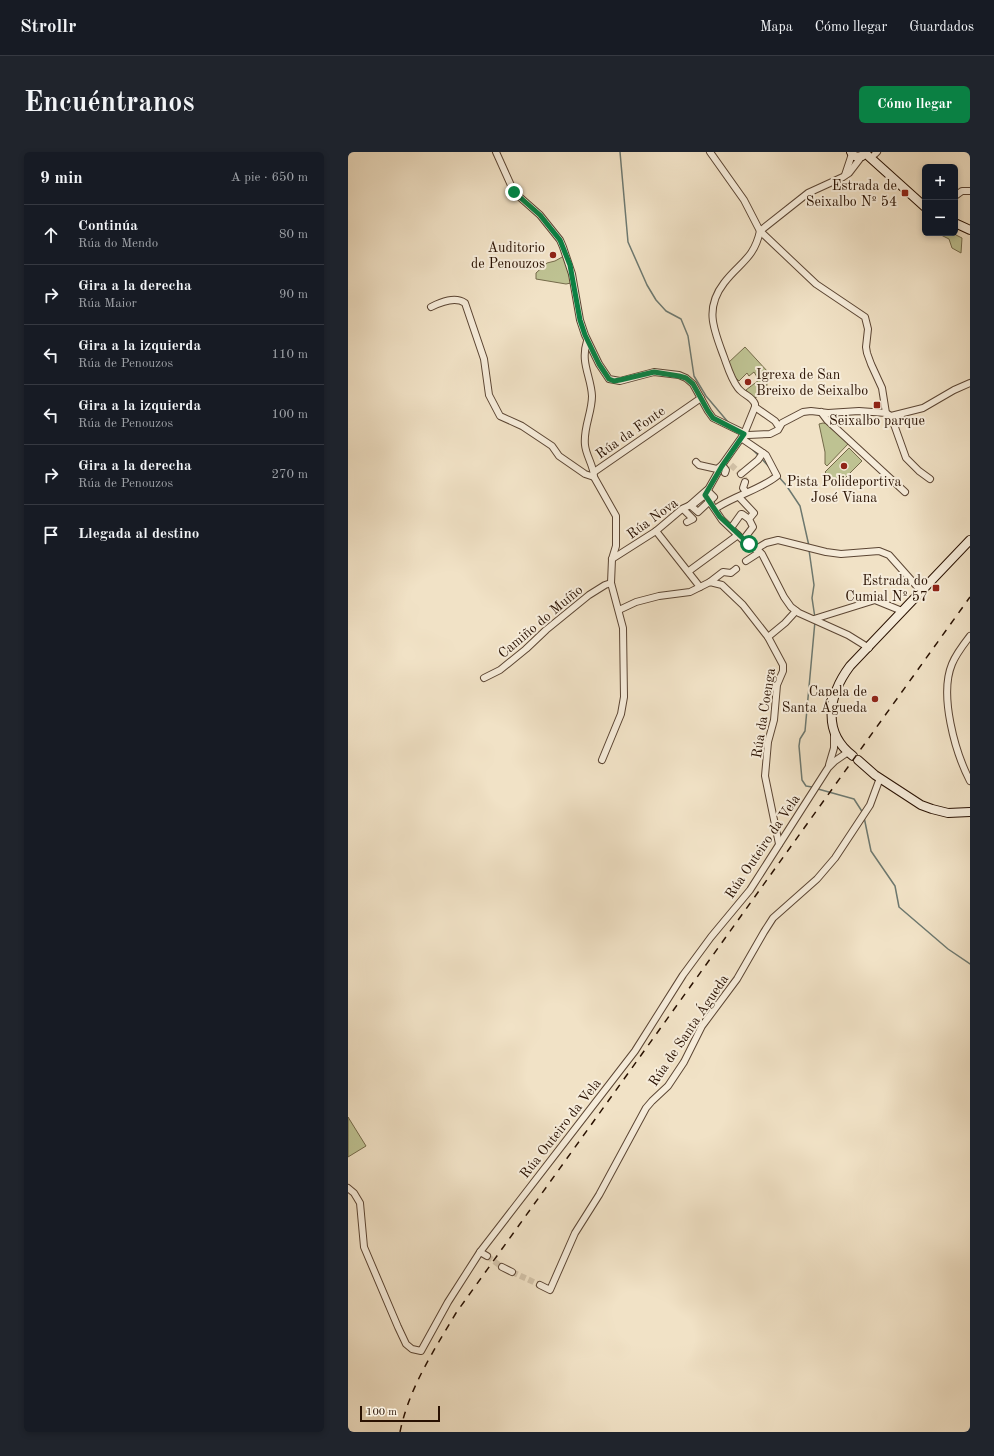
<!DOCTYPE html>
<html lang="es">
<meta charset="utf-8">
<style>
body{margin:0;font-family:"Old Standard TT",serif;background:#20242c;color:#f1f3f6}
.controls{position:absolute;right:12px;top:12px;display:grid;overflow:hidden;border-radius:6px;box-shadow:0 2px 6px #0003}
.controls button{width:36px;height:36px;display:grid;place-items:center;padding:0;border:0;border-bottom:1px solid #363941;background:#171b24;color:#f1f3f6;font:20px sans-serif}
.scale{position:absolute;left:12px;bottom:10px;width:80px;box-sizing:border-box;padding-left:4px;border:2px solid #291102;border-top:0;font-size:11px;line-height:14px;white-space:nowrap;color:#291102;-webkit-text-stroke:3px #f6ecda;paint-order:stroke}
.stop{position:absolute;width:12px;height:12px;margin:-9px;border:3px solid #0b8043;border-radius:50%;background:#fff}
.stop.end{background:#0b8043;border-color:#fff;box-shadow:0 1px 4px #0008}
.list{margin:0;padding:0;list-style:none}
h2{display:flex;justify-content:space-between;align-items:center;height:52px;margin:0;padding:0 16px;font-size:17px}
h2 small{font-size:13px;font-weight:400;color:#9ea1a6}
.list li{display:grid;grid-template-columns:26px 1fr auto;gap:12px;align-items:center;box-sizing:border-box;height:60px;padding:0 16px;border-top:1px solid #363941}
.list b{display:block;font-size:15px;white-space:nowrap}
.list p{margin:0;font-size:13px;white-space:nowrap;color:#9ea1a6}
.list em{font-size:13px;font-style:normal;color:#9ea1a6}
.icon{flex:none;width:22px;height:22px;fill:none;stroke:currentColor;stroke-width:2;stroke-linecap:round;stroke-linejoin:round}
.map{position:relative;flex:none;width:622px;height:1280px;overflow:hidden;border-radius:6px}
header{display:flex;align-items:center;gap:24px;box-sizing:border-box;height:56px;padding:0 20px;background:#171b24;border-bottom:1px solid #363941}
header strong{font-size:19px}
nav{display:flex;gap:22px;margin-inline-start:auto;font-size:14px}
.intro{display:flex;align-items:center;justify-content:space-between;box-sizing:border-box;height:96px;padding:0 24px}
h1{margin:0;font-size:28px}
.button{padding:10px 18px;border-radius:6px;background:#0b8043;color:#fff;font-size:14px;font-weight:700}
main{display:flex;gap:24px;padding:0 24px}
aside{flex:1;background:#171b24;border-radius:6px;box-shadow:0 2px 6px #0003}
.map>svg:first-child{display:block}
.green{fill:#bec292;stroke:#746a4a}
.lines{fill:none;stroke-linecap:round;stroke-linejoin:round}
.stream{stroke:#6d786f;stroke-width:1.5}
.street-tunnel{stroke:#d3c3a9;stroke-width:6;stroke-dasharray:6 3;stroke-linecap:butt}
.street-casing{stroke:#5b4533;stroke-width:8}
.secondary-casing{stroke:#291102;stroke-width:10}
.street{stroke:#f6ecda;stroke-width:6}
.secondary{stroke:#f6ecda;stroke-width:8}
.rail{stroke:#291102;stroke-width:1.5;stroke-dasharray:7 7;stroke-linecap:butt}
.route{stroke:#0b8043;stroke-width:5}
.poi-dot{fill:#8f2418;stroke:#f6ecda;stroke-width:1.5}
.labels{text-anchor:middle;stroke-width:4;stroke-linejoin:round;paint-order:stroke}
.poi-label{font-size:14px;fill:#291102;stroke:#f6ecda;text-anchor:end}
.street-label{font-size:14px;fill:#291102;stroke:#f6ecda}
</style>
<header>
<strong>Strollr</strong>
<nav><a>Mapa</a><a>Cómo llegar</a><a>Guardados</a></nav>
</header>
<div class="intro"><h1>Encuéntranos</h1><a class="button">Cómo llegar</a></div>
<main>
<aside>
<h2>9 min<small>A pie · 650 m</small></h2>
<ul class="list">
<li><svg class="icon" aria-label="ahead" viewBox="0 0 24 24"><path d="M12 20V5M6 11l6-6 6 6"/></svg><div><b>Continúa</b><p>Rúa do Mendo</p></div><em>80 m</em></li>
<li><svg class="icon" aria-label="right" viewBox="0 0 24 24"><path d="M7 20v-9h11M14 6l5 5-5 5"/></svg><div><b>Gira a la derecha</b><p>Rúa Maior</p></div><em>90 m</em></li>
<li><svg class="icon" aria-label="left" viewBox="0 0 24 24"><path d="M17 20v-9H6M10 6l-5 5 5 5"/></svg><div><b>Gira a la izquierda</b><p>Rúa de Penouzos</p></div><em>110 m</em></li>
<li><svg class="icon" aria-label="left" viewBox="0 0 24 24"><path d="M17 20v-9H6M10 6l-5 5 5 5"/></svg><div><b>Gira a la izquierda</b><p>Rúa de Penouzos</p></div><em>100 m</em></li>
<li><svg class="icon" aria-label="right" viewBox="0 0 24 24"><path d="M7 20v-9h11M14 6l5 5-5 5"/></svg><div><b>Gira a la derecha</b><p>Rúa de Penouzos</p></div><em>270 m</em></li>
<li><svg class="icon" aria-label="arrive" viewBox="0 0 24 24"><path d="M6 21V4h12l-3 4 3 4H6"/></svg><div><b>Llegada al destino</b></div></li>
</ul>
</aside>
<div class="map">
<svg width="622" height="1280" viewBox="0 0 622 1280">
<rect width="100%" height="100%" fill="#f1e2c6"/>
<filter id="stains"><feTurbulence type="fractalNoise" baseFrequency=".005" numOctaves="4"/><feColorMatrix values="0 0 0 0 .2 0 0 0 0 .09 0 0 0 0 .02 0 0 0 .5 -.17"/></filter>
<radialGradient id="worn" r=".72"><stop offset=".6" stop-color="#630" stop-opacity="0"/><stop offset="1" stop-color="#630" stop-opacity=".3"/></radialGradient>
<g class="green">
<path d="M595,81H604L614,86L613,101L604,96L601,87L593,83Z"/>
<path d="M216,104L223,131L218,132L188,127V121L199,111L207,109Z"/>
<path d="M397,195L420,220L423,227L419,228C420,239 414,242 405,247L398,238L411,228L406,220L401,224L399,221L391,229L387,225L380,211Z"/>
<path d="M475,271L481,272L500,292L479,314L477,312V300L471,272Z"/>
<path d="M501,296L514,309L490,333L477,320Z"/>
<path d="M0,965L18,994L0,1005Z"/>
</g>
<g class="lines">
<g class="stream">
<path d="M272,0L280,90L299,133L308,148L318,159L333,167L340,184L346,224L358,244L380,270"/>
<path d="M405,298L411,304"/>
<path d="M414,307L422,316"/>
<path d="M430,324L438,333L452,354L461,394"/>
<path d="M461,398L466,433L464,446L467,466"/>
<path d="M464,635L458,634L454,628L451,594L452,587L457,579L467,469"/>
<path d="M470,637L506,647L515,661"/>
<path d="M516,665L523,699L547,734L551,755L600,797L622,812"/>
</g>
<g class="street-tunnel">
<path d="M383,313L396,325L397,330"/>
<path d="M139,1104L154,1115"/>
<path d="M164,1120L192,1133"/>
</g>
<g class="street-casing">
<g id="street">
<path d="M148,0L166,40L192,63L212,88L215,95L224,122L232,168L237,183L251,212L261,227L272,229L306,220L331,223L338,226L345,232L360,259L365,266L400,283L422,282L430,278L434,271L455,260L463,259L480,261L511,259L538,261L543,264L575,256L606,238L622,231"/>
<path d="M362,0L396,48L412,79L468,132L517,165L520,177L518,195L519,201L523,212L534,236L538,261"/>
<path d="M527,2L529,0"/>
<path d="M497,23L504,2"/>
<path d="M607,44L614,39H622"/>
<path d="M412,79L460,41L495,25L501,21L514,4"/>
<path d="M83,155C93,150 107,144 117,151L136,207L141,243L152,264L174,274L204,294L211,304L237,322L246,325"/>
<path d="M239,189C232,211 243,224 244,244C244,261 235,276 237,293C238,304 246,314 246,325L268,364V394L264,407L263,431L275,476L276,545L273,562L254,608"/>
<path d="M407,255L427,269L431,275"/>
<path d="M473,260L479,268L557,340"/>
<path d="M543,264L558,306L571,319L582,327"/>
<path d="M348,310L351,313L369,317L374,313L378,318L377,321"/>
<path d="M246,320L353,246"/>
<path d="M393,322L410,308L415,301"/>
<path d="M397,330L395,336L398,340"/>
<path d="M359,338L366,345L350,360L342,353Z"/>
<path d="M357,343L374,368L397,390L414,402L436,445L443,455L451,461L500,483L521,496"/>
<path d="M391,345L406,361L401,367L405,375L395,388"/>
<path d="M335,357L345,367L339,370"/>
<path d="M367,357C385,344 412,338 429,324L418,303L396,288V282"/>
<path d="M383,376L393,362H394L401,367"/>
<path d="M308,379L352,435"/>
<path d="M408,397L418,391L430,388L478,400L493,402L531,399L541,403L573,439"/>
<path d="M264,407L308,379L334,357L347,351L357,343L374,313L396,282L407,255V252C404,244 395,243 390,236C383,227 380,216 376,205C366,178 356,157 376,131C391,111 406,107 412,79"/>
<path d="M398,409L412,400"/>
<path d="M341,419L390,383"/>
<path d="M362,430L375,420L383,421L388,417"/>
<path d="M271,458L288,450L311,444L342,440L362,430L374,433L395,453L420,485L435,513V519L429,533L426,568L420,590L417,624L431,692"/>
<path d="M466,467L527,448L554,459"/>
<path d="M622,484C615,493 608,502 604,512C591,543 607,600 622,629"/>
<path d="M420,485L437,471L448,459"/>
<path d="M136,526L152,518L178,497L198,478L241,443L257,433L263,431"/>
<path d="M481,613L486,596V581"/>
<path d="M0,1036L6,1041L12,1051L16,1095L50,1175L58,1192L64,1197L73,1199L100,1150L132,1100L287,899L335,823L363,785L402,738L480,616L487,609L500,600"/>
<path d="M132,1100L139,1104"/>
<path d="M154,1115L164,1120"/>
<path d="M192,1133L202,1138L227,1081L251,1043L298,956L304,949L320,934L336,910L354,874L389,827L416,780L425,766L469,727L487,706L522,653L532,626"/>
</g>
</g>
<g class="secondary-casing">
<g id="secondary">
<path d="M503,0C505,5 510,5 514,4L517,0"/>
<path d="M516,0L577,55"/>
<path d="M607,71L622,78"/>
<path d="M505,604C473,580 481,542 502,514L622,388"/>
<path d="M510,608L527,623L573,653L584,657L600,661L622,660"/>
</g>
</g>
<use href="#street" class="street"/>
<use href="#secondary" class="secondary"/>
<path class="rail" d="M52,1280C61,1236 85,1200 108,1161L622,445"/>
</g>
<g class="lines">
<path class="route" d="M166,40L192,63L212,88L222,113L232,168L237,183L251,212L261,227L266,229L272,228L306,220L331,224L338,226L345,232L360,259L365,266L396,282L374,314L357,343L372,365L401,392"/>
</g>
<g class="poi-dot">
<rect x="553" y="37" width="8" height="8" rx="2"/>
<circle cx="205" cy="103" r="4"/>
<circle cx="400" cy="230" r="4"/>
<rect x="525" y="249" width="8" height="8" rx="2"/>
<circle cx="496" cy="314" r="4"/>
<rect x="584" y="432" width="8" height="8" rx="2"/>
<circle cx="527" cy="547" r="4"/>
</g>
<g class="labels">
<g class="poi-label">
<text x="549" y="38">Estrada de<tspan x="549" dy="16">Seixalbo Nº 54</tspan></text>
<text x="197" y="100">Auditorio<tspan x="197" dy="16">de Penouzos</tspan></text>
<text x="408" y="227" text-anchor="start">Igrexa de San<tspan x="408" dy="16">Breixo de Seixalbo</tspan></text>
<text x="529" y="273" text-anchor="middle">Seixalbo parque</text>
<text x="496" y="334" text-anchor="middle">Pista Polideportiva<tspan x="496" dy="16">José Viana</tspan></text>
<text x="580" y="433">Estrada do<tspan x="580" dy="16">Cumial Nº 57</tspan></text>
<text x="519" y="544">Capela de<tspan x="519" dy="16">Santa Águeda</tspan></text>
</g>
<g class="street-label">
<text transform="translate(282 280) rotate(-35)" y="5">Rúa da Fonte</text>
<text transform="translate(304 366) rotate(-36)" y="5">Rúa Nova</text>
<text transform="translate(192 469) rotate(-40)" y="5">Camiño do Muíño</text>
<text transform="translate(415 561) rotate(-81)" y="5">Rúa da Coenga</text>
<text transform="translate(414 694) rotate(-56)" y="5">Rúa Outeiro da Vela</text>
<text transform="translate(340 878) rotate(-56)" y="5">Rúa de Santa Águeda</text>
<text transform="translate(212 976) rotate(-52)" y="5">Rúa Outeiro da Vela</text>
</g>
</g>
<rect width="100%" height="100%" filter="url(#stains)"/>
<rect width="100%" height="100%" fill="url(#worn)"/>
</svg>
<div class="controls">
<button>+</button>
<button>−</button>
</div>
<div class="scale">100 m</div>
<div class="stop" style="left:401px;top:392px"></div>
<div class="stop end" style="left:166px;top:40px"></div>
</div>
</main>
